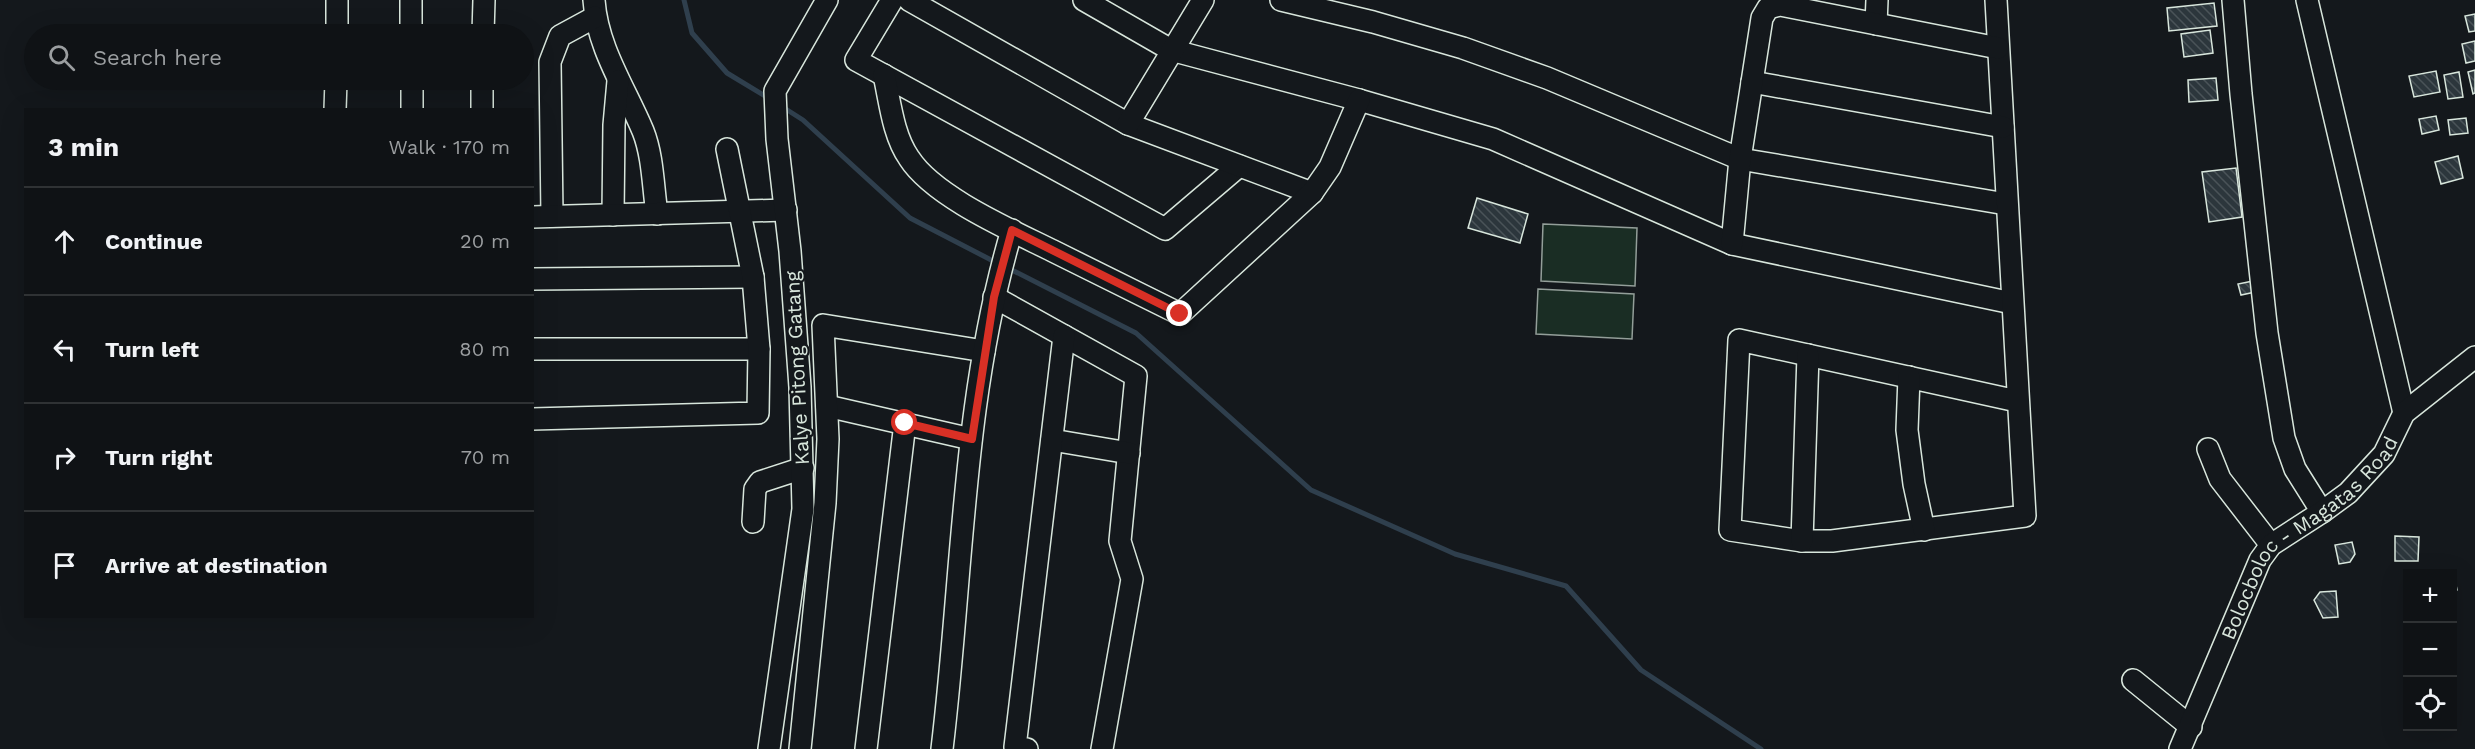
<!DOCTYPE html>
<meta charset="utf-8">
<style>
body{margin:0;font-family:"Work Sans",sans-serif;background:#181b1e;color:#f1f3f6}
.controls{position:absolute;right:18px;bottom:18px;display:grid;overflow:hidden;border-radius:0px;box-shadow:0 6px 24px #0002}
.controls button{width:54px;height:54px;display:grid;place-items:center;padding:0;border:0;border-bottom:2px solid #2f3234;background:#0f1215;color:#f1f3f6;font:30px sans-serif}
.stop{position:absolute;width:18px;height:18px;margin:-14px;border:4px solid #d93025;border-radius:50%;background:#fff}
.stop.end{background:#d93025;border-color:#fff;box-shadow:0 2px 6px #0008}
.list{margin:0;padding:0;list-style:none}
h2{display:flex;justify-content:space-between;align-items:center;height:78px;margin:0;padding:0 24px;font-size:26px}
h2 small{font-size:20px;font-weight:400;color:#9b9ea0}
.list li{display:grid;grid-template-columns:39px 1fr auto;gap:18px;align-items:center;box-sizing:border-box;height:108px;padding:0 24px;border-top:2px solid #2f3234}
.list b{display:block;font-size:22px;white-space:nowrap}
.list em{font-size:20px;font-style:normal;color:#9b9ea0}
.icon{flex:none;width:33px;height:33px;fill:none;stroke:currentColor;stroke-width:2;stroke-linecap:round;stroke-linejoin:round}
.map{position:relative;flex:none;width:2475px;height:749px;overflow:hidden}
.search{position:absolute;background:#0f1215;box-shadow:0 6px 24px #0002;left:24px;top:24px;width:510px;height:66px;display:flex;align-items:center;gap:15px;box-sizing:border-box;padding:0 21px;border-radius:33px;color:#9b9ea0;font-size:22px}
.panel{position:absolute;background:#0f1215;box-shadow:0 6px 24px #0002;left:24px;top:108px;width:510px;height:510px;border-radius:0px}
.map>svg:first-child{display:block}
.grass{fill:#1a2d24;stroke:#939e99;stroke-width:1.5}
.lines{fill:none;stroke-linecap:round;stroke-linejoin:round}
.stream{stroke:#2f3f4d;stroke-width:5}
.building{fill:url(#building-back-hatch);stroke:#d8e6dc;stroke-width:1.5}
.minor-casing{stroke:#d8e6dc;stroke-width:24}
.minor{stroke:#14181c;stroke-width:21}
.route{stroke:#d93025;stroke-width:8}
.labels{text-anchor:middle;stroke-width:4.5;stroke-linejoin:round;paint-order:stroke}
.street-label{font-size:20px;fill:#d8e6dc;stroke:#14181c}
</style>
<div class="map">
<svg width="2475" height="749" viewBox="0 0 2475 749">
<defs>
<pattern id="building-back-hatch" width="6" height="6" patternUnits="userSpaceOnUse" patternTransform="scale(1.5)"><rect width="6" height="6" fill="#2c363c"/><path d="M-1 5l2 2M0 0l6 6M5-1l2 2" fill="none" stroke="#4a5358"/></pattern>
</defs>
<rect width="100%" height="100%" fill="#14181c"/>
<g class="grass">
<path d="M1543,224L1637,228L1635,286L1541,281Z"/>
<path d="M1538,289L1634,294L1632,339L1536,334Z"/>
</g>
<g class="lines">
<g class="stream">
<path d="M684,0L692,33L727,73L770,99"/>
<path d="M781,106L803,120L910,218L997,263"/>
<path d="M1008,268L1136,333L1311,490L1455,554L1566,586L1641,670L1761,749"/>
</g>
</g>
<g class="building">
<path d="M2214,3L2217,26L2169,31L2167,8Z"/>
<path d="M2475,14V31L2469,32L2465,16Z"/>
<path d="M2210,30L2213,53L2184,57L2181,34Z"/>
<path d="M2475,41V61L2466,63L2462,44Z"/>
<path d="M2475,70V93L2473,94L2468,72Z"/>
<path d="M2436,71L2440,92L2414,97L2409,76Z"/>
<path d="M2459,72L2463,97L2448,99L2444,75Z"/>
<path d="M2216,78L2218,100L2189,102L2188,80Z"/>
<path d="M2436,116L2439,130L2422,134L2419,119Z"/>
<path d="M2466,118L2468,133L2450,135L2448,120Z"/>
<path d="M2458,156L2463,178L2441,184L2435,162Z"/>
<path d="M2236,168L2242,217L2209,222L2202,172Z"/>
<path d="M1477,198L1528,214L1520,243L1468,228Z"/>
<path d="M2258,280L2260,291L2241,295L2238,284Z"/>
<path d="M2395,536L2419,537L2418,561H2395Z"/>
<path d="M2352,542L2355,554L2350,562L2339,564L2335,545Z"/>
<path d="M2452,575H2454L2457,590L2452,591Z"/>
<path d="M2336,591L2338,617L2323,618L2314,600L2320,592Z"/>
</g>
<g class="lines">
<g class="minor-casing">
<g id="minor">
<path d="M411,0V34"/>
<path d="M594,0C597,47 625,88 643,131C653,156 653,187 657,214"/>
<path d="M892,0L856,60L1165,229L1239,166"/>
<path d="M909,0L1128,124L1312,193"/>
<path d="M1084,0L1171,50L1359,100L1493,139L1732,244L2012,303"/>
<path d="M1281,0L1373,22L1463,48L1547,78L1740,159L2006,204"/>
<path d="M1996,0L2025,516L1832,541H1802L1730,530L1739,340L2017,401"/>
<path d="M2233,0L2241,94L2267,333L2284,438L2295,469L2322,512"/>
<path d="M2307,0L2404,413"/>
<path d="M1876,24L1877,0"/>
<path d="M337,34V0"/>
<path d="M483,34L484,0"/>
<path d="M884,75C890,102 893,135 909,158C934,197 1011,230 1053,251C1096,272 1138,293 1180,314L1312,193L1330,167L1359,100"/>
<path d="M412,80V110"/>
<path d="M1752,82L2003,127"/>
<path d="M335,110L336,80"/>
<path d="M482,110V80"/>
<path d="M1128,124L1203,0"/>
<path d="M613,215L614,125L618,81"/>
<path d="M552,216L550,62L560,36L595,17"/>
<path d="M532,217L786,210"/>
<path d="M1732,244L1740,159L1762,18L1768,8L1780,5L1998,48"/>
<path d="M532,279L753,277"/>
<path d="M994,297L1136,376L1120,541L1132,579L1102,749"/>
<path d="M532,349H759"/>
<path d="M1909,377L1907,430L1914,484L1924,530"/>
<path d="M827,406L971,439"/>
<path d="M532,419L758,413L759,349L753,277L727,149"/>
<path d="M1052,440L1129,453"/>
<path d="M2208,449L2220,479L2271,545"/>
<path d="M753,522L755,489L760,482L803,468"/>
<path d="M1802,541L1808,355"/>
<path d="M2133,680L2191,727"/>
<path d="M769,749L803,509L800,387L790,251L777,139L775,91L827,0"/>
<path d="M800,749L825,503L828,439L823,325L984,351"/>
<path d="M866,749L905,423"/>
<path d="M942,749C963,576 962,398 1012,230"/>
<path d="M1027,749L1015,747L1064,336"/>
<path id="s1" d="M2180,749L2260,560L2271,545L2322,512L2348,493L2384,454L2404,413L2475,357"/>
</g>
</g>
<use href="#minor" class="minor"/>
</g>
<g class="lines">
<path class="route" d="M905,423L972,439L994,297L1012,230L1180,314"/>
</g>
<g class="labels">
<g class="street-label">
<text transform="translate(797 368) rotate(-93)" y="7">Kalye Pitong Gatang</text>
<text dy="7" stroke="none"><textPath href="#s1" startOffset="254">Bolocboloc - Magatas Road</textPath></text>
</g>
</g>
</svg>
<div class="controls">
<button>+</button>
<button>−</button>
<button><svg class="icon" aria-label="locate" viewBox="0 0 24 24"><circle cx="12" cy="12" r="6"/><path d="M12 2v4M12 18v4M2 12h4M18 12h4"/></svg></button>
</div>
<div class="stop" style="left:905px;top:423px"></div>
<div class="stop end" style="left:1180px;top:314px"></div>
<div class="search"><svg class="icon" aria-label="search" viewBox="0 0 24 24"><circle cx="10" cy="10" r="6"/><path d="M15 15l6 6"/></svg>Search here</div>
<section class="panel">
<h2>3 min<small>Walk · 170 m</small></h2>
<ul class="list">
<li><svg class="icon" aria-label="ahead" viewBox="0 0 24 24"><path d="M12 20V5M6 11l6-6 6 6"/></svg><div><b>Continue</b></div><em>20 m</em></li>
<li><svg class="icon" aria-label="left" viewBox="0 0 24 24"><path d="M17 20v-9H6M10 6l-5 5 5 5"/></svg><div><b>Turn left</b></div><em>80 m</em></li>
<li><svg class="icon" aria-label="right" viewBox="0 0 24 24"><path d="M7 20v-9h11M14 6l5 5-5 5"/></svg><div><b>Turn right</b></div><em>70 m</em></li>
<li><svg class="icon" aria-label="arrive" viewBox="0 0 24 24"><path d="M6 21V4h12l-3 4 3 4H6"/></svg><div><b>Arrive at destination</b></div></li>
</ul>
</section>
</div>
